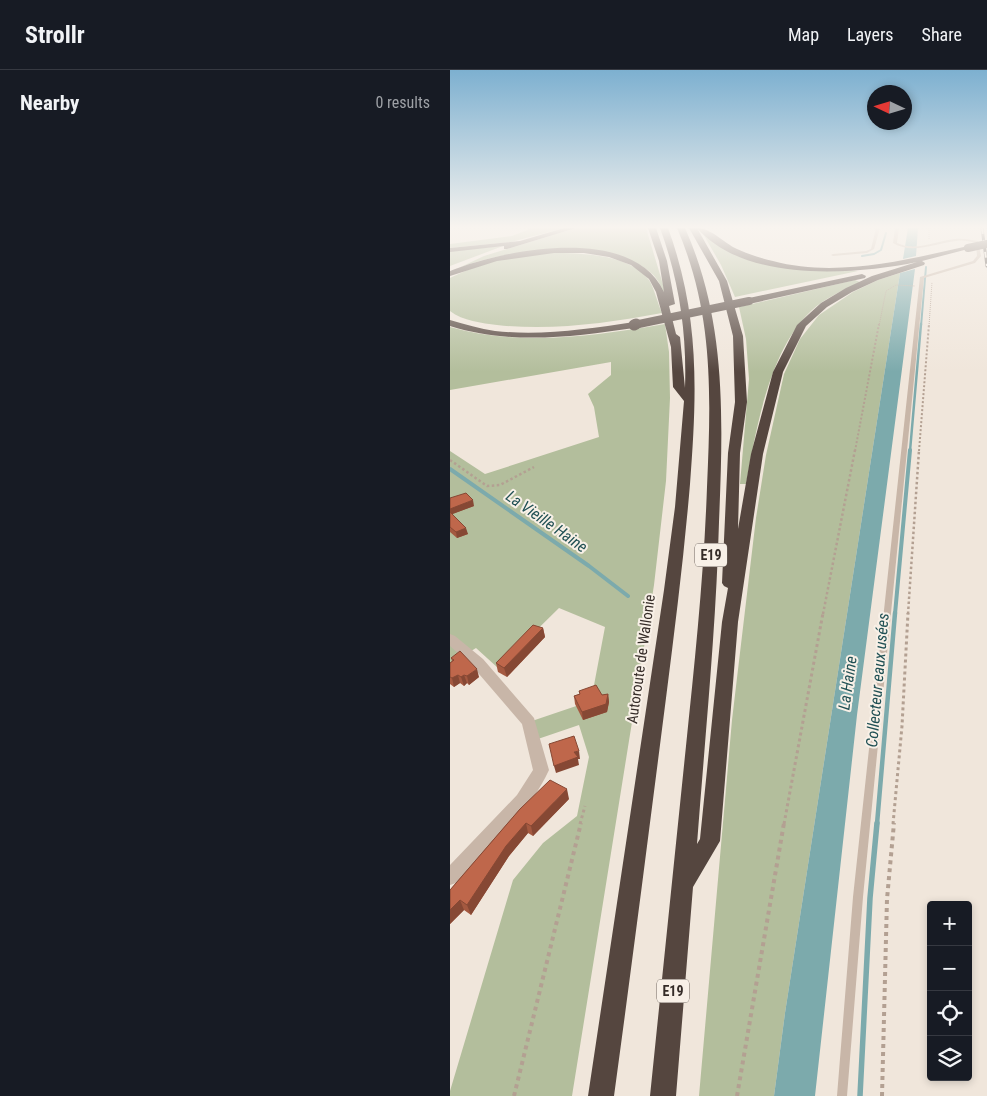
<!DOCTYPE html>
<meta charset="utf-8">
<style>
body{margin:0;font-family:"Roboto Condensed",sans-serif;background:#242831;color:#f1f3f6}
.controls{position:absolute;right:15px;bottom:15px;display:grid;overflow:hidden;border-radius:5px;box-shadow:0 2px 8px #0003}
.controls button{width:45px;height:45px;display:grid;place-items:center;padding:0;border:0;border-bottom:1px solid #363941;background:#171b24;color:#f1f3f6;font:25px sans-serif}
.compass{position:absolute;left:417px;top:15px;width:45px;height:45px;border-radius:50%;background:#171b24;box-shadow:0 2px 8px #0003;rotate:274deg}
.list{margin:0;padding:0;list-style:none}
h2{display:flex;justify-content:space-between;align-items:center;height:65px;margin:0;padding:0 20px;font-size:21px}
h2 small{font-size:16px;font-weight:400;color:#9ea1a6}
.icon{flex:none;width:28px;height:28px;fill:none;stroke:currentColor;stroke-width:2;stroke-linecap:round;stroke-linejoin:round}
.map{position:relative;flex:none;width:537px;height:1026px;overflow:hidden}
header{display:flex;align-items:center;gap:30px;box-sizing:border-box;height:70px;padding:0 25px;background:#171b24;border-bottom:1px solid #363941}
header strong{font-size:24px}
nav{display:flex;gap:28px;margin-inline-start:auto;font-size:18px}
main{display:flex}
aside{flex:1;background:#171b24}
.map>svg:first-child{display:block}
.green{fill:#b3be9c}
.water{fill:#7caaac}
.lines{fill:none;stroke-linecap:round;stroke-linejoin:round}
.stream-far4{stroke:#7caaac;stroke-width:2}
.stream-far3{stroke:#7caaac;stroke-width:2.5}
.stream-far2{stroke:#7caaac;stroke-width:4}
.stream-far1{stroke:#7caaac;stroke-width:4.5}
.stream{stroke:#7caaac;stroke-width:5.5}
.path-far4{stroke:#b3a092;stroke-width:1;stroke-dasharray:1 1;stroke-linecap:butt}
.path-far3{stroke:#b3a092;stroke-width:2;stroke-dasharray:2 2;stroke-linecap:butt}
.path-far2{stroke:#b3a092;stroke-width:2.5;stroke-dasharray:2.5 2.5;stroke-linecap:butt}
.path-far1{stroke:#b3a092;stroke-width:3;stroke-dasharray:3 3;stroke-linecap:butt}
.path{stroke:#b3a092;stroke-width:4;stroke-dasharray:4 4;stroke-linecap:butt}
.service{fill:#c8b6a8;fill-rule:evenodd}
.minor{fill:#c8b6a8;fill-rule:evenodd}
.motorway{fill:#55463f;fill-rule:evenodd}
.rail-casing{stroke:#352c28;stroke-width:3}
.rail{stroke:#f8f0e7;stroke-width:2;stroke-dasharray:6;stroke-linecap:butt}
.motorway-bridge-far1{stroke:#55463f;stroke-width:8}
.motorway-bridge{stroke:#55463f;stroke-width:11}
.wall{fill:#a45940}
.shaded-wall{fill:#864834}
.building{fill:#bf674b;stroke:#864834}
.labels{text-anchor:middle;stroke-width:4;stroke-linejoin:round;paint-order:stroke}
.shield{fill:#f8f0e7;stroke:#706761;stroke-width:1}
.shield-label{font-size:14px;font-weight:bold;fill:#352c28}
.street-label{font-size:15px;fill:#352c28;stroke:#f8f0e7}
.water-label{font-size:16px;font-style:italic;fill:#205054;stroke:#f8f0e7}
</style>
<header>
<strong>Strollr</strong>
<nav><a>Map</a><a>Layers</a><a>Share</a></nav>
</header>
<main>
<aside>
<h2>Nearby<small>0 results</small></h2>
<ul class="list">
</ul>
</aside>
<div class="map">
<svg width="537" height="1026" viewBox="0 0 537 1026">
<rect width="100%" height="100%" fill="#f0e6db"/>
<g class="green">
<path d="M82,158H114L61,172L0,178V174L62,166Z"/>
<path d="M126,158H196L218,231C213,221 209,209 200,202C179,184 150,182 124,182C80,180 40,184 0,202L34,186Z"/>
<path d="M252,162L263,171L325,196L408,201L285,227L271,195Z"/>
<path d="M53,176L0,196V181Z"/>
<path d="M89,183C121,183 177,181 199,210C205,220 207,232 212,243C157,253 103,261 47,255C32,253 13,251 0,241V208L2,207L35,192Z"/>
<path d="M450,203L335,943L324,1026H249L282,650L306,448L316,385L334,304L350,269L369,245L403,222L428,210Z"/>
<path d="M405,210L410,212C393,220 375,228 361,241C319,280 306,360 296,414H290L299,309L296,269L289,237Z"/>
<path d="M215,254L219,282L220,328L216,411L204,515L122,1026H0V1021L63,810L93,773L127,746L139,687L129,655L85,670L79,652L141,631L155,557L109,538L48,598L26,578L0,594V381L35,404L149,367L144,337L138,324L161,305V292L0,320V257C70,277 144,266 215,254Z"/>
</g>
<g class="water">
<path d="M458,158H468L466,186L453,189Z"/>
<path d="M465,199L407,645L365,1026H324L335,943L450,203Z"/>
</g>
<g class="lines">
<g class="stream-far4">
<path d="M412,186L424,184L431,180L436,163"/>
<path d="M471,256L476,197"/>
</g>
<path class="stream-far3" d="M460,381L471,254"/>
<g class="stream-far2">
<path d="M0,399L139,496L178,526"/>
<path d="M445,544L460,380"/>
</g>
<path class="stream-far1" d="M427,754L445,543"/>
<path class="stream" d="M410,1026L420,828L427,753"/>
<g class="path-far4">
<path d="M479,158V169"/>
<path d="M429,256L436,221L446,215L465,216"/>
<path d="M479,256L482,212"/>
</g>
<g class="path-far3">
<path d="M405,381L429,254"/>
<path d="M469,381L479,254"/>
</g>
<g class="path-far2">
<path d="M0,390L37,416L50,415L84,397"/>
<path d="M373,544L405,380"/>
<path d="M458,544L469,380"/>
</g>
<g class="path-far1">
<path d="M130,754L135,736"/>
<path d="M334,754L373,543"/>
<path d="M443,754L452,656L458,543"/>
</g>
<g class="path">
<path d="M64,1026L131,753"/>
<path d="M287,1026L334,753"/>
<path d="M432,1026L437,829L444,753"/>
</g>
<g class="service">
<path d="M426,158H430L424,179L417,183L383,186L381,185L383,184L416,181L421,179Z"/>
<path d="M445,158H449L447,173C466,182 485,171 505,169C513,168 520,170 528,171L531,186L525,193L474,208L413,827L397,1026H387L403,827L470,207L523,191L527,186L526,173C519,171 513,170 506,171C485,173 463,185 443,173Z"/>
</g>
<path class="minor" d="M0,564L5,566L33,589L84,648L99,700C79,744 39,778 6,813L0,815V795L67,725L83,700L72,654L23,597L0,576Z"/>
<g class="motorway">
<path d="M114,158H126L57,179H54V176L0,182V178L70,171Z"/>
<path d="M198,158H206L217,191L225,234L219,236L226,264L230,267L235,318C237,263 229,210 210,158H218C250,246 247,322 240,414C234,486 225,557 216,628C199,761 182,894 164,1026H138L214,520L225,437L234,331L223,317L221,277L206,222L199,209L181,195L159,187L134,183H104L47,191L0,206V201C55,179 183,154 214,222L209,191Z"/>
<path d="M227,158H235C277,252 273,351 269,452C266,560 255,667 247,774L250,769L272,552L278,518L274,516L272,513L278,383L285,332L283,266L269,211L239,158H247L277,211L293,266L297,332L290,383L288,459L301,384L323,302L347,255L371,233L396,218L422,206L467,192C403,205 295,213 247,158C261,158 274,173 287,179C298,184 310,188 323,191C386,208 456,190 518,176L522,178L472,191L475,193L474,195L428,210L402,222L377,237L356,256L333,302L313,384L288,552L270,771L243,817L226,1026H200C212,909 224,793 236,676C245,590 254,504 257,417C261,326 264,244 227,158Z"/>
<path d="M412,204L416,206L415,208L299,234L295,231L299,228Z"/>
<path d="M0,250C15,254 30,259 45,261C92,266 138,259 184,252L189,255L184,258C122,267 61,275 0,256Z"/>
</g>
<g class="rail-casing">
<path id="rail" d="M532,158L537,196"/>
</g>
<use href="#rail" class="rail"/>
<g class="motorway-bridge-far1">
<path d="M518,178L537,174"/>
<path d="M184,255L299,231"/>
</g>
<path class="motorway-bridge" d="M184,255L186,254"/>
</g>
<g class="wall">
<path d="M0,428L24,436L2,444L18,464L7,468L0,462Z"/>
<path d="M93,558L95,567L57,607L48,602L46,593Z"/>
<path d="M1,588L29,607L19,615L17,613L14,616L10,613L4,617L0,614V593L2,591Z"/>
<path d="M129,621L152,625L158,624L159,632L157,642L133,650L125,634L124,626L130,624Z"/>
<path d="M119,729L83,766L78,763L59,786L21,845L14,840L0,854V820L70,739Z"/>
</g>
<g class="shaded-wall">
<path d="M23,430L24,436L0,445V439Z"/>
<path d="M16,458L18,464L7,468L6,462Z"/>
<path d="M93,558L95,567L57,607L54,598Z"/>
<path d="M27,599L29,607L19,615L17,606Z"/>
<path d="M8,605L10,613L4,617L2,608Z"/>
<path d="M14,605L17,613L14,616L11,607Z"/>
<path d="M158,624L159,632L157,642L133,650L132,642Z"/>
<path d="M129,681L130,689H128L129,695L106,703L104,696L124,682Z"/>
<path d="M117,719L119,729L83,766L81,756Z"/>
<path d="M76,753L78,763L59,786L21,845L17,835L56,776Z"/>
<path d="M10,830L14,840L0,854V840Z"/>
</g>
<g class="building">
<path d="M16,423L23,430L0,439V428Z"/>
<path d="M0,442L16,458L6,462L0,457Z"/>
<path d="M83,555L93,558L54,598L46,593Z"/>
<path d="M10,581L27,599L17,606L14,605L11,607L8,605L2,608L0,607V593L4,590L1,588Z"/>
<path d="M146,615L152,625L158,624L156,634L132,642L124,626L130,624L129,621Z"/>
<path d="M124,666L129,681L124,682L128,687L104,696L99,674Z"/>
<path d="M100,710L117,719L81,756L76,753L56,776L17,835L10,830L0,840V820L70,739Z"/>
</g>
<linearGradient id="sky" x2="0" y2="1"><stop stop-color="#7db0d0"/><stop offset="0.52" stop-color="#f8f4ef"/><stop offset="1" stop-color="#f8f4ef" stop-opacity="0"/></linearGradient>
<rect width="537" height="302" fill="url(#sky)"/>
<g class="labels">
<g class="shield">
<rect x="245" y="473.5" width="32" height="23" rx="4"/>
<rect x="207" y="909.5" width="32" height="23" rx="4"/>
</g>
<g class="shield-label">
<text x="261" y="490">E19</text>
<text x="223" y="926">E19</text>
</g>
<g class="street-label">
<text transform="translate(191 589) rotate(-82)" y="5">Autoroute de Wallonie</text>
</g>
<g class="water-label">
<text transform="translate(97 451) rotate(35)" y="6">La Vieille Haine</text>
<text transform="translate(427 610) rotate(-85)" y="6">Collecteur eaux usées</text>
<text transform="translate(397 613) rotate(-82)" y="6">La Haine</text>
</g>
</g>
</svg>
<div class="controls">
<button>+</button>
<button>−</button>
<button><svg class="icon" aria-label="locate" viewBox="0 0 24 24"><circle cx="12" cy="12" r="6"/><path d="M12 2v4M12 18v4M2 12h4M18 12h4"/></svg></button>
<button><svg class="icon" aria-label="layers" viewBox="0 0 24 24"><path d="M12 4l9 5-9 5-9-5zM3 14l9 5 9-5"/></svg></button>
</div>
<svg class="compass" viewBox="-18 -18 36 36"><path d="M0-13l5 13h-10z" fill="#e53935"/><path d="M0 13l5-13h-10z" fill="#9ea1a6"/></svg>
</div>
</main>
